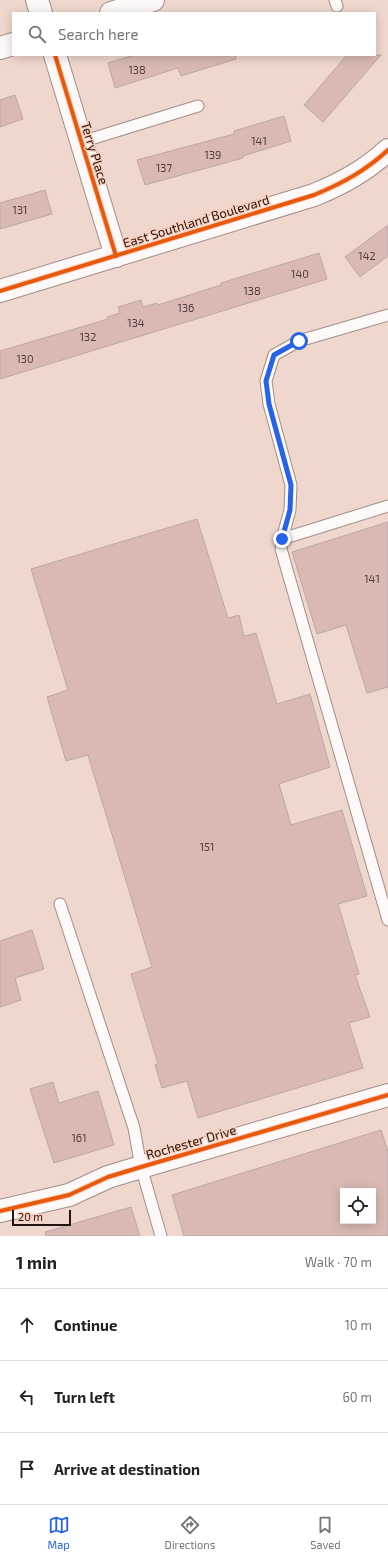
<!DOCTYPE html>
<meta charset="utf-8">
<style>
body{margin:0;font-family:"Exo 2",sans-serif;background:#f6f6f6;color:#222}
.controls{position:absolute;right:12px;bottom:12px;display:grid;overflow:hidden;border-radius:0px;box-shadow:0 2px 10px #0003}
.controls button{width:36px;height:36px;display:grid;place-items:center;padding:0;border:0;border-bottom:1px solid #e0e0e0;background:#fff;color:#222;font:20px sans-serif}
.scale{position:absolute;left:12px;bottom:10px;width:59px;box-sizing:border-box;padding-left:4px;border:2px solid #22140e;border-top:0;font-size:11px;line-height:14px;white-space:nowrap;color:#22140e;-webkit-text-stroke:3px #fcd1c0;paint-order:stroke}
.stop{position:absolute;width:12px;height:12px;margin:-9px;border:3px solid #2563eb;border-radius:50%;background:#fff}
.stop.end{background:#2563eb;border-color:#fff;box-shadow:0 1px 4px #0008}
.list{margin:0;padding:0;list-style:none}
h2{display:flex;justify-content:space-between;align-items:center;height:52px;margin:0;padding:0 16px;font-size:17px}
h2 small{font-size:13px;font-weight:400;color:#767676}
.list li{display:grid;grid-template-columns:26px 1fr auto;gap:12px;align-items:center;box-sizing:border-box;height:72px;padding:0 16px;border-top:1px solid #e0e0e0}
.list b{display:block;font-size:15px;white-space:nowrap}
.list em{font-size:13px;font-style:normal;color:#767676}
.icon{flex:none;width:22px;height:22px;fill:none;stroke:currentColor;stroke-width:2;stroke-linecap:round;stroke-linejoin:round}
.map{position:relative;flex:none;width:388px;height:1236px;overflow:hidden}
.search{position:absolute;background:#fff;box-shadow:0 2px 10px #0003;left:12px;right:12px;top:12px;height:44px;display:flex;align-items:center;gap:10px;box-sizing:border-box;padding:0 14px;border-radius:0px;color:#767676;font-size:15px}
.sheet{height:268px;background:#fff}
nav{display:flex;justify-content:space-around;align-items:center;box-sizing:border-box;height:56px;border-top:1px solid #e0e0e0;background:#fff;font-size:11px;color:#767676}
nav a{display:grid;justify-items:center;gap:2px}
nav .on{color:#2563eb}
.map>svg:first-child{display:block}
.building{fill:#dab9b4;stroke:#bba8a3;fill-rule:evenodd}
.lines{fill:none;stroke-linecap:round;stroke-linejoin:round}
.service-casing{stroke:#a08e87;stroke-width:13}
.minor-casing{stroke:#a08e87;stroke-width:24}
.service{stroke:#fdf9f8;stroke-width:11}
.minor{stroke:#fdf9f8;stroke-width:22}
.cycleway-casing{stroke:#fcd1c0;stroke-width:6}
.cycleway{stroke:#e8590c;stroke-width:4}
.route{stroke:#2563eb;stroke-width:5}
.labels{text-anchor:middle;stroke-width:3;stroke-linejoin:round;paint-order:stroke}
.number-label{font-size:11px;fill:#503d38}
.street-label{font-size:13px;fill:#22140e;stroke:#fcd1c0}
</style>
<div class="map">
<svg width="388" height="1236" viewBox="0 0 388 1236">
<rect width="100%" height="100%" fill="#efd7cd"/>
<g class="building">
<path d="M134,55H236V59L181,76L178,68L115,88L108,63Z"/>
<path d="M347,55H381L323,122L304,105Z"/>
<path d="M15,95L23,119L0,127V100Z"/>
<path d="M284,116L291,141L243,156V158L145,185L137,160L234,134V131Z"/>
<path d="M45,190L52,214L0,229V203Z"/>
<path d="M388,225V256L360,277L345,257Z"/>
<path d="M319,253L327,279L0,379V351L108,319L107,317L120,313L118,307L141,300L143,307L157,303L158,305L221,285V283Z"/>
<path d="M197,519L228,618L239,615L244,636L256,633L277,704L310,694L330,767L279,784L291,825L342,810L367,896L338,904L359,974L355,975L370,1017L349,1023L363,1068L198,1118L187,1081L162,1088L155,1065L158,1064L131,974L152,967L88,755L66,761L47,697L68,690L31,569Z"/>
<path d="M388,522V687L367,693L346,625L317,634L292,552Z"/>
<path d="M32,930L44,969L15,978L21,1000L0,1007V941Z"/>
<path d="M53,1082L59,1103L98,1091L114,1145L54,1163L30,1089Z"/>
<path d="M381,1130L388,1152V1236H184L172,1195ZM343,1191H373V1221H343Z"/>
<path d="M131,1207L140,1236H46L45,1232Z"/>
</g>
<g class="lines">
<g class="service-casing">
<g id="service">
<path d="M335,0L337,6"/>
<path d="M81,142L198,106"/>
<path d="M388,506L282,539L281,549L388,920"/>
<path d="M282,539L290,510L291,485L269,404L266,381L274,355L299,341L388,315"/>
<path d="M60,904L134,1128L141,1167L161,1236"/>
</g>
</g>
<g class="minor-casing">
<g id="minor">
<path d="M37,0L41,13"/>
<path d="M111,13L153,0"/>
<path d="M0,48L13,44"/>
<path d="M55,55L116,256"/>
<path d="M0,291L314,195C343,183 365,171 388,150"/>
<path d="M0,1211L69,1195L108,1177L141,1167L388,1095"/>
</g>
</g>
<use href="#service" class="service"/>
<use href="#minor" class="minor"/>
<g class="cycleway-casing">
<g id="cycleway">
<path d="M55,55L116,256"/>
<path d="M0,291L314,195C343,183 365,171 388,150"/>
<path d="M0,1211L69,1195L108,1177L141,1167L388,1095"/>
</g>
</g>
<use href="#cycleway" class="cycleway"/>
</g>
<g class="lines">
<path class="route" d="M282,539L290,510L291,485L269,404L266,381L274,355L299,341"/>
</g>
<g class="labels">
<g class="number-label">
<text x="137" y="74">138</text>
<text x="259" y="145">141</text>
<text x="213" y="159">139</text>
<text x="164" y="172">137</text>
<text x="20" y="214">131</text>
<text x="367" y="260">142</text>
<text x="300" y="278">140</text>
<text x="252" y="295">138</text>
<text x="186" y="312">136</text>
<text x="136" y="327">134</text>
<text x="88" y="341">132</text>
<text x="25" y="363">130</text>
<text x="372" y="583">141</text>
<text x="207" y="851">151</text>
<text x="79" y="1142">161</text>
</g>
<g class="street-label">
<text transform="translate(95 153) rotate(73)" y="5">Terry Place</text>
<text transform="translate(196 221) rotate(-17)" y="5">East Southland Boulevard</text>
<text transform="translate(191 1142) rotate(-16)" y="5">Rochester Drive</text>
</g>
</g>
</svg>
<div class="controls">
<button><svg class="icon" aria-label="locate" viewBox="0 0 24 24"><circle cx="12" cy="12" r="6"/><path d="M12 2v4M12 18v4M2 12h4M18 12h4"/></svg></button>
</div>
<div class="scale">20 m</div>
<div class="stop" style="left:299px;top:341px"></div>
<div class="stop end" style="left:282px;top:539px"></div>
<div class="search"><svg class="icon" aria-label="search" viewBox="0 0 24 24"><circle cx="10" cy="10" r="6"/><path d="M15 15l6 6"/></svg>Search here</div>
</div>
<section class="sheet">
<h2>1 min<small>Walk · 70 m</small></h2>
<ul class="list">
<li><svg class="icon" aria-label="ahead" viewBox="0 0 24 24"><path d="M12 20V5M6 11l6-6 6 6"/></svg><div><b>Continue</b></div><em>10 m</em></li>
<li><svg class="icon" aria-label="left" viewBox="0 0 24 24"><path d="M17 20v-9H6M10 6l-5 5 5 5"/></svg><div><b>Turn left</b></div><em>60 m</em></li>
<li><svg class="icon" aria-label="arrive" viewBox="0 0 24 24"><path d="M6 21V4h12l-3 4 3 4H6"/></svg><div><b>Arrive at destination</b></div></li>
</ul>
</section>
<nav>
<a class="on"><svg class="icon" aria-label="map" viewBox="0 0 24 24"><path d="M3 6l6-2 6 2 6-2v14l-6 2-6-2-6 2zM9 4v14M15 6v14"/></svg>Map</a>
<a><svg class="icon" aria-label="directions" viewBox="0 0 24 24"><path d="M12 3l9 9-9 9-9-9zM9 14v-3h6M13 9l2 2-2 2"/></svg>Directions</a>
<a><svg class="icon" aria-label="saved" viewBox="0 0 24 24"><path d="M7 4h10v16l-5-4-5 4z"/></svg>Saved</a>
</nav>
